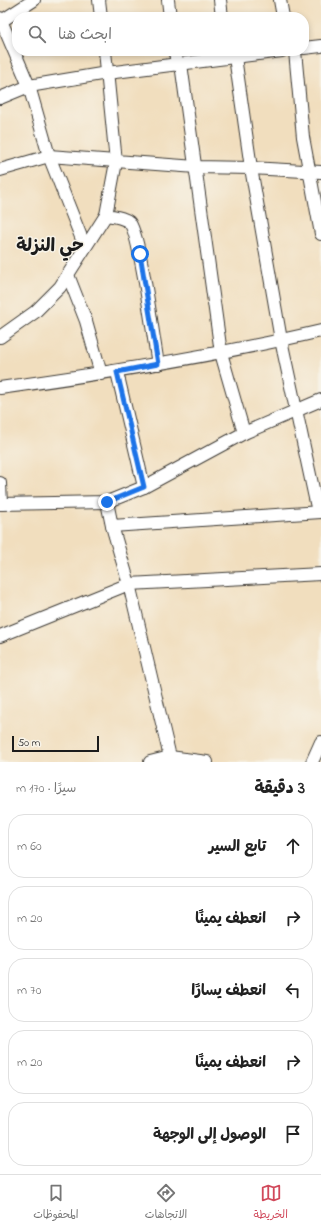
<!DOCTYPE html>
<html lang="ar">
<meta charset="utf-8">
<style>
body{margin:0;font-family:"Indie Flower","Playpen Sans Arabic",sans-serif;background:#f6f6f6;color:#222;direction:rtl}
.scale{position:absolute;left:12px;bottom:10px;width:87px;box-sizing:border-box;padding-left:4px;border:2px solid #1c1c1c;border-top:0;font-size:11px;line-height:14px;white-space:nowrap;color:#1c1c1c;-webkit-text-stroke:3px #f7f3e8;paint-order:stroke}
.stop{position:absolute;width:12px;height:12px;margin:-9px;border:3px solid #1a73e8;border-radius:50%;background:#fff}
.stop.end{background:#1a73e8;border-color:#fff;box-shadow:0 1px 4px #0008}
.list{margin:0;padding:0;list-style:none}
h2{display:flex;justify-content:space-between;align-items:center;height:52px;margin:0;padding:0 16px;font-size:17px}
h2 small{font-size:13px;font-weight:400;color:#767676}
.list li{display:grid;grid-template-columns:26px 1fr auto;gap:12px;align-items:center;box-sizing:border-box;height:64px;margin:0 8px 8px;padding:0 8px;border:1px solid #e0e0e0;border-radius:16px}
.list b{display:block;font-size:15px;white-space:nowrap}
.list em{font-size:13px;font-style:normal;color:#767676}
.icon{flex:none;width:22px;height:22px;fill:none;stroke:currentColor;stroke-width:2;stroke-linecap:round;stroke-linejoin:round}
.map{position:relative;flex:none;width:321px;height:762px;overflow:hidden;direction:ltr}
.search{position:absolute;background:#fff;box-shadow:0 2px 6px #0003;left:12px;right:12px;top:12px;height:44px;display:flex;align-items:center;gap:10px;box-sizing:border-box;padding:0 14px;border-radius:16px;color:#767676;font-size:15px}
.sheet{height:412px;background:#fff}
nav{display:flex;justify-content:space-around;align-items:center;box-sizing:border-box;height:56px;border-top:1px solid #e0e0e0;background:#fff;font-size:11px;color:#767676}
nav a{display:grid;justify-items:center;gap:2px}
nav .on{color:#d1495b}
.map>svg:first-child{display:block}
.lines{fill:none;stroke-linecap:round;stroke-linejoin:round}
.minor-casing{stroke:#3c3934;stroke-width:14}
.minor{stroke:#fff;stroke-width:12}
.route{stroke:#1a73e8;stroke-width:5}
.labels{text-anchor:middle;stroke-width:3;stroke-linejoin:round;paint-order:stroke}
.neighbourhood-label{font-size:18px;font-weight:bold;fill:#1c1c1c;stroke:#f7f3e8}
</style>
<div class="map">
<svg width="321" height="762" viewBox="0 0 321 762">
<rect width="100%" height="100%" fill="#f7f3e8"/>
<filter id="ink" filterUnits="userSpaceOnUse"><feTurbulence type="fractalNoise" baseFrequency=".025" numOctaves="2"/><feDisplacementMap in="SourceGraphic" scale="8" xChannelSelector="R" yChannelSelector="G"/><feConvolveMatrix kernelMatrix="1 2 1 2 8 2 1 2 1" color-interpolation-filters="sRGB"/></filter>
<filter id="wash" filterUnits="userSpaceOnUse"><feTurbulence type="fractalNoise" baseFrequency=".012" numOctaves="4" result="noise"/><feDisplacementMap in="SourceGraphic" scale="16" xChannelSelector="R" yChannelSelector="G"/><feGaussianBlur stdDeviation="0.9" result="paint"/><feColorMatrix in="noise" values="0 0 0 0 0 0 0 0 0 0 0 0 0 0 0 0 0 1.4 0 .05"/><feComposite in="paint" operator="in"/></filter>
<g filter="url(#wash)">
<rect width="100%" height="100%" fill="#f1debe"/>
</g>
<g filter="url(#ink)">
<g class="lines">
<g class="minor-casing">
<g id="minor">
<path d="M99,0L101,17"/>
<path d="M168,0L170,17"/>
<path d="M220,0L222,17"/>
<path d="M280,0L283,17"/>
<path d="M0,18L29,86L49,156L85,247"/>
<path d="M0,22L34,0"/>
<path d="M304,48L321,46"/>
<path d="M175,51L177,65"/>
<path d="M295,51L303,137L321,234"/>
<path d="M235,57L251,168L281,340L318,512"/>
<path d="M181,64L221,353L244,433"/>
<path d="M0,98L29,86L107,73L282,51"/>
<path d="M0,170L49,156L196,167L251,168L321,172"/>
<path d="M106,215C113,216 123,217 129,222C140,232 154,343 158,364"/>
<path d="M68,275L86,321L101,374"/>
<path d="M0,337L35,312L60,287L106,215L116,162L105,51"/>
<path d="M117,372L144,487"/>
<path d="M0,388C108,373 215,356 321,331"/>
<path d="M0,483L1,504"/>
<path d="M107,502L112,526L129,584L170,757"/>
<path d="M0,504L107,502L144,487L244,433L321,400"/>
<path d="M112,526L321,512"/>
<path d="M0,636L129,584L321,574"/>
<path d="M150,762L170,757L207,762"/>
<path d="M312,762L321,742"/>
</g>
</g>
<use href="#minor" class="minor"/>
</g>
</g>
<g class="lines" filter="url(#ink)">
<path class="route" d="M107,502L144,487L117,372L158,364L140,254"/>
</g>
<g class="labels">
<g class="neighbourhood-label">
<text x="50" y="251">حي النزلة</text>
</g>
</g>
</svg>
<div class="scale">50 m</div>
<div class="stop" style="left:140px;top:254px"></div>
<div class="stop end" style="left:107px;top:502px"></div>
<div class="search"><svg class="icon" aria-label="search" viewBox="0 0 24 24"><circle cx="10" cy="10" r="6"/><path d="M15 15l6 6"/></svg>ابحث هنا</div>
</div>
<section class="sheet">
<h2>3 دقيقة<small>سيرًا · 170 m</small></h2>
<ul class="list">
<li><svg class="icon" aria-label="ahead" viewBox="0 0 24 24"><path d="M12 20V5M6 11l6-6 6 6"/></svg><div><b>تابع السير</b></div><em>60 m</em></li>
<li><svg class="icon" aria-label="right" viewBox="0 0 24 24"><path d="M7 20v-9h11M14 6l5 5-5 5"/></svg><div><b>انعطف يمينًا</b></div><em>20 m</em></li>
<li><svg class="icon" aria-label="left" viewBox="0 0 24 24"><path d="M17 20v-9H6M10 6l-5 5 5 5"/></svg><div><b>انعطف يسارًا</b></div><em>70 m</em></li>
<li><svg class="icon" aria-label="right" viewBox="0 0 24 24"><path d="M7 20v-9h11M14 6l5 5-5 5"/></svg><div><b>انعطف يمينًا</b></div><em>20 m</em></li>
<li><svg class="icon" aria-label="arrive" viewBox="0 0 24 24"><path d="M6 21V4h12l-3 4 3 4H6"/></svg><div><b>الوصول إلى الوجهة</b></div></li>
</ul>
</section>
<nav>
<a class="on"><svg class="icon" aria-label="map" viewBox="0 0 24 24"><path d="M3 6l6-2 6 2 6-2v14l-6 2-6-2-6 2zM9 4v14M15 6v14"/></svg>الخريطة</a>
<a><svg class="icon" aria-label="directions" viewBox="0 0 24 24"><path d="M12 3l9 9-9 9-9-9zM9 14v-3h6M13 9l2 2-2 2"/></svg>الاتجاهات</a>
<a><svg class="icon" aria-label="saved" viewBox="0 0 24 24"><path d="M7 4h10v16l-5-4-5 4z"/></svg>المحفوظات</a>
</nav>
